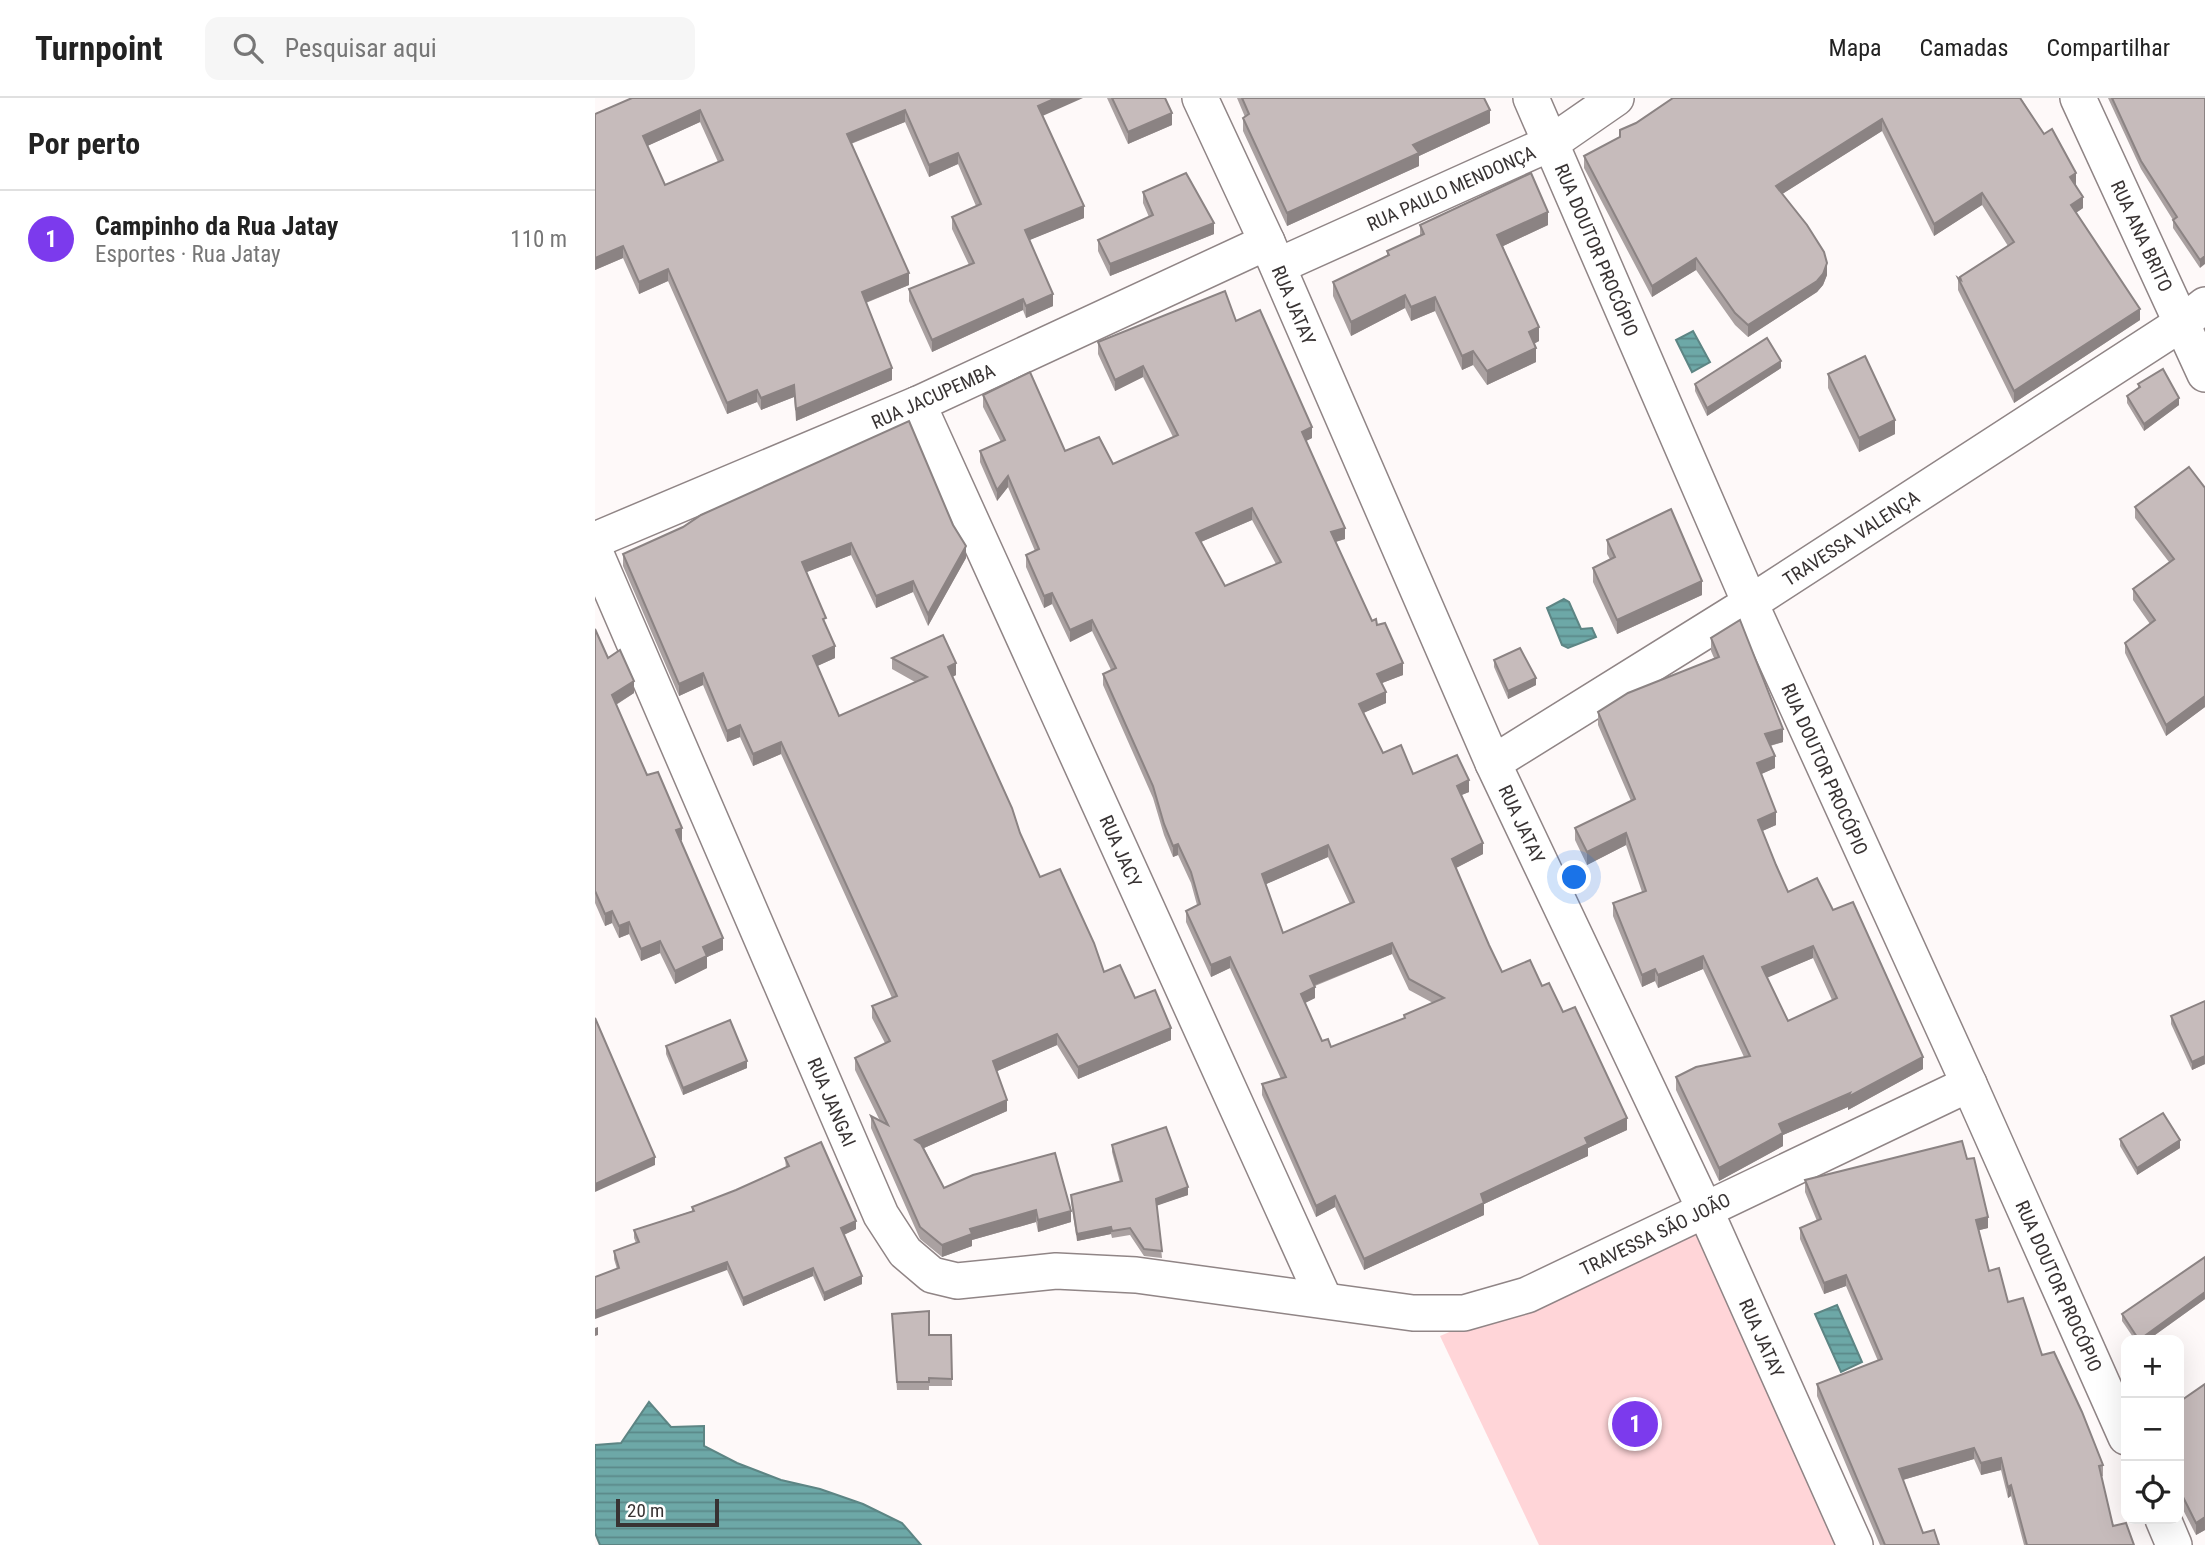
<!DOCTYPE html>
<html lang="pt">
<meta charset="utf-8">
<style>
body{margin:0;font-family:"Roboto Condensed",sans-serif;background:#f6f6f6;color:#222}
.controls{position:absolute;right:21px;bottom:21px;display:grid;overflow:hidden;border-radius:14px;box-shadow:0 7px 28px #0002}
.controls button{width:63px;height:63px;display:grid;place-items:center;padding:0;border:0;border-bottom:2px solid #e0e0e0;background:#fff;color:#222;font:35px sans-serif}
.scale{position:absolute;left:21px;bottom:18px;width:103px;box-sizing:border-box;padding-left:7px;border:4px solid #383333;border-top:0;font-size:19px;line-height:24px;white-space:nowrap;color:#383333;-webkit-text-stroke:5px #fff;paint-order:stroke}
.you{position:absolute;left:980px;top:780px;width:24px;height:24px;margin:-18px;border:5px solid #fff;border-radius:50%;background:#1a73e8;box-shadow:0 0 0 10px #1a73e833}
.badge{display:grid;place-items:center;width:46px;height:46px;border-radius:50%;background:#7c3aed;color:#fff;font-size:23px;font-weight:700}
.pin{position:absolute;translate:-50% -50%;border:4px solid #fff;box-shadow:0 2px 7px #0006}
.list{margin:0;padding:0;list-style:none}
h2{display:flex;justify-content:space-between;align-items:center;height:91px;margin:0;padding:0 28px;font-size:30px}
h2 small{font-size:23px;font-weight:400;color:#767676}
.list li{display:grid;grid-template-columns:46px 1fr auto;gap:21px;align-items:center;box-sizing:border-box;height:98px;padding:0 28px;border-top:2px solid #e0e0e0}
.list b{display:block;font-size:26px;white-space:nowrap}
.list p{margin:0;font-size:23px;white-space:nowrap;color:#767676}
.list em{font-size:23px;font-style:normal;color:#767676}
.icon{flex:none;width:38px;height:38px;fill:none;stroke:currentColor;stroke-width:2;stroke-linecap:round;stroke-linejoin:round}
.map{position:relative;flex:none;width:1610px;height:1447px;overflow:hidden}
header{display:flex;align-items:center;gap:42px;box-sizing:border-box;height:98px;padding:0 35px;background:#fff;border-bottom:2px solid #e0e0e0}
header strong{font-size:33px}
nav{display:flex;gap:38px;margin-inline-start:auto;font-size:24px}
.search{width:490px;height:63px;background:#f6f6f6;display:flex;align-items:center;gap:18px;box-sizing:border-box;padding:0 24px;border-radius:14px;color:#767676;font-size:26px}
main{display:flex}
aside{flex:1;background:#fff}
.map>svg:first-child{display:block}
.garden{fill:#ffd5d8}
.water{fill:url(#water-rules);stroke:#5d8584;stroke-width:2}
.lines{fill:none;stroke-linecap:round;stroke-linejoin:round}
.minor-casing{stroke:#908586;stroke-width:38}
.minor{stroke:#fff;stroke-width:35}
.wall{fill:#aaa1a1;fill-rule:evenodd}
.shaded-wall{fill:#8b8383}
.building{fill:#c6bbbb;stroke:#8b8383;stroke-width:2;fill-rule:evenodd}
.labels{text-anchor:middle;stroke-width:7;stroke-linejoin:round;paint-order:stroke}
.street-label{font-size:19px;fill:#383333;stroke:#fff}
</style>
<header>
<strong>Turnpoint</strong>
<div class="search"><svg class="icon" aria-label="search" viewBox="0 0 24 24"><circle cx="10" cy="10" r="6"/><path d="M15 15l6 6"/></svg>Pesquisar aqui</div>
<nav><a>Mapa</a><a>Camadas</a><a>Compartilhar</a></nav>
</header>
<main>
<aside>
<h2>Por perto<small></small></h2>
<ul class="list">
<li><span class="badge">1</span><div><b>Campinho da Rua Jatay</b><p>Esportes · Rua Jatay</p></div><em>110 m</em></li>
</ul>
</aside>
<div class="map">
<svg width="1610" height="1447" viewBox="0 0 1610 1447">
<defs>
<pattern id="water-rules" width="6" height="5" patternUnits="userSpaceOnUse" patternTransform="scale(1.75)"><rect width="6" height="5" fill="#6da8a7"/><path d="M0 2.5h6" fill="none" stroke="#5b8989"/></pattern>
</defs>
<rect width="100%" height="100%" fill="#fef9f9"/>
<path class="garden" d="M1106,1127L1248,1447H944L845,1238Z"/>
<g class="water">
<path d="M1098,233L1115,264L1097,274L1081,242Z"/>
<path d="M969,501L974,504L986,531L997,530L1001,539L973,550L967,547L952,510Z"/>
<path d="M1242,1207L1267,1264L1246,1274L1220,1216Z"/>
<path d="M54,1304L76,1329L109,1328V1348L142,1365L186,1382L225,1391L268,1406L307,1425L326,1447H5L0,1435V1347L26,1345Z"/>
</g>
<g class="lines">
<g class="minor-casing">
<g id="minor">
<path d="M605,0L672,144L898,665L1110,1112L1260,1447"/>
<path d="M936,0L1155,505L1374,986L1531,1339"/>
<path d="M1483,0L1610,276"/>
<path d="M683,168L956,45L1021,0"/>
<path d="M323,306L729,1201"/>
<path d="M0,442L323,306L672,144"/>
<path d="M0,454L286,1117L310,1154L337,1177L362,1183L461,1173L541,1177L818,1215H869L932,1197L1374,986"/>
<path d="M898,665L1155,505L1587,225L1610,207"/>
<path d="M1568,1421L1579,1447"/>
</g>
</g>
<use href="#minor" class="minor"/>
</g>
<g class="wall">
<path d="M37,0L447,18L489,120L434,142L458,208L431,220L428,212L337,254L314,203V191L374,167L357,131V119L381,108L363,66L334,79L310,24L256,46L314,187L271,205L297,282L201,323L199,299L166,312L162,304L132,316L73,183L44,196L28,160L0,172V16ZM105,24L123,64L70,87L52,48Z"/>
<path d="M512,0H570L577,27L533,46Z"/>
<path d="M642,0H889L895,25L824,58V68L692,128L648,33V20L650,19Z"/>
<path d="M1078,0H1426L1481,87L1488,110L1481,115L1545,222L1419,305L1363,192V180L1365,181V179L1413,148L1387,107L1339,138L1287,33L1187,96L1232,177L1228,187L1222,194L1153,239L1140,227L1101,172L1057,199L989,70V58L1025,39L1041,25Z"/>
<path d="M1513,0H1610L1605,170L1578,130V122L1546,71Z"/>
<path d="M548,94L619,136L515,178L503,153V142L554,119L548,105Z"/>
<path d="M825,127H953L908,148L944,243L939,246L941,264L892,287L878,267L867,272L840,213L816,223L810,210L756,238L738,198V184L792,158V153L825,138Z"/>
<path d="M641,223L717,340L711,343L750,441L741,444L777,523L782,527L808,577L787,585L791,605L768,615L788,655L818,676L874,694L866,697L888,756L861,770L894,847L907,874L947,888L968,914L1032,1032L993,1050V1058L889,1106V1117L769,1172L740,1109L721,1119L667,997V986L686,981L635,870L616,879L591,824V813L602,807L596,785L583,757L578,759L569,737L558,700L508,587V576L516,572L497,533L475,544L457,506L449,510L431,469V457L440,453L413,389L402,403L385,364V353L406,344L388,309V297L470,353L518,366L578,339L548,279L520,293L503,256V244ZM657,422L681,466L630,488L606,444ZM733,759L755,806L688,835L671,786ZM797,856L814,892L838,905L809,917V920L736,949L727,943L710,905L720,900V888Z"/>
<path d="M1186,270L1112,318L1100,293V286Z"/>
<path d="M1233,276L1300,336L1264,354L1233,290Z"/>
<path d="M1543,286L1584,307L1549,333L1532,305V298L1543,290Z"/>
<path d="M1610,390V609L1571,638L1530,555V545L1555,526L1538,502V491L1574,464L1540,420V409Z"/>
<path d="M106,417L371,460L333,528L318,494L281,510L256,457L211,474L231,528L240,560L222,568L244,618L320,584L297,571V560L361,577L357,579L425,735L445,779L509,874L540,900L576,942L483,981L462,947L402,973L412,1013L329,1050L349,1090L378,1077L476,1124L443,1134L441,1124L377,1142V1148L347,1159L325,1141L276,1030V1018L285,1023L260,972V960L290,945L277,920V908L297,900L186,656L158,668L145,639L132,644L108,587L84,598L28,468V456L88,429Z"/>
<path d="M1012,442L1107,497L1022,536L998,484V470L1015,461L1012,456Z"/>
<path d="M0,531L13,560L39,595L21,607L52,677L87,742L86,743L128,852L112,859V870L80,886L65,855L46,863L34,836L24,840L17,825L10,828L0,805Z"/>
<path d="M1116,540L1188,644L1175,648L1180,670L1166,676L1181,727L1167,733L1193,794L1238,812L1328,971L1253,1012V1009L1188,1037V1048L1124,1083L1081,992V979L1149,959L1108,871L1063,890L1060,883L1047,889L1018,818V805L1047,794L1031,747L992,767L980,742V730L1036,703L1003,627V614L1119,560L1116,553ZM1218,860L1237,902L1193,923L1172,879Z"/>
<path d="M899,562L941,587L913,601L899,569Z"/>
<path d="M1610,903V966L1597,972L1576,926V918Z"/>
<path d="M71,948L152,970L88,997L71,956Z"/>
<path d="M1525,1041L1585,1050L1542,1077L1525,1048Z"/>
<path d="M517,1047L593,1097L562,1107L567,1160L549,1158L535,1137L517,1140L516,1136L482,1143L476,1104V1097L525,1084L517,1054Z"/>
<path d="M190,1060L261,1131L249,1137L267,1186L229,1203L218,1178L148,1208L132,1172L22,1171L19,1161V1153L41,1145L39,1140V1132L97,1113V1109L141,1092L191,1070Z"/>
<path d="M1210,1082L1393,1130L1384,1132L1394,1173L1447,1257L1508,1367V1378L1506,1379L1518,1428L1539,1447H1429L1416,1398L1413,1400L1406,1372L1386,1377L1379,1361L1308,1382L1328,1435L1344,1447H1285L1222,1298V1286L1283,1263L1251,1188L1229,1196L1205,1141V1130L1222,1123L1210,1094Z"/>
<path d="M1610,1159V1201L1553,1242H1540L1527,1223V1216Z"/>
<path d="M297,1216L334,1237H356L357,1288H334V1292H302Z"/>
<path d="M1610,1286V1432L1601,1437L1584,1404V1304Z"/>
</g>
<g class="shaded-wall">
<path d="M461,0H488L443,20V8Z"/>
<path d="M105,12V24L48,50V38Z"/>
<path d="M310,12V24L252,47V36Z"/>
<path d="M895,12V25L824,58V68L692,128V115L818,47Z"/>
<path d="M577,15V27L533,46V34Z"/>
<path d="M1287,21V33L1181,100V88Z"/>
<path d="M363,55V66L334,79V67Z"/>
<path d="M1481,75V87L1475,79Z"/>
<path d="M1387,95V107L1339,138V126Z"/>
<path d="M1488,99V110L1476,118V107Z"/>
<path d="M489,108V120L430,144V132Z"/>
<path d="M953,114V127L902,151V137Z"/>
<path d="M619,125V136L515,178V166Z"/>
<path d="M28,148V160L0,172V160Z"/>
<path d="M1610,158V166L1605,170V162Z"/>
<path d="M1101,160V172L1057,199V188Z"/>
<path d="M1232,165V177L1228,187L1222,194L1153,239V227Z"/>
<path d="M73,171V183L44,196V184Z"/>
<path d="M314,175V187L267,206V194Z"/>
<path d="M458,196V208L431,220V208Z"/>
<path d="M810,197V210L756,238V224Z"/>
<path d="M840,199V213L816,223V209Z"/>
<path d="M428,201V212L337,254V242Z"/>
<path d="M1545,211V222L1419,305V293Z"/>
<path d="M944,229V243L934,248V234Z"/>
<path d="M941,250V264L892,287V273Z"/>
<path d="M878,253V267L867,272V258Z"/>
<path d="M1186,263V270L1112,318V310Z"/>
<path d="M548,268V279L520,293V282Z"/>
<path d="M297,270V282L201,323V311Z"/>
<path d="M199,287V299L166,312V300Z"/>
<path d="M162,292V304L132,316V305Z"/>
<path d="M1584,300V307L1549,333V326Z"/>
<path d="M1300,322V336L1264,354V340Z"/>
<path d="M717,329V340L707,345V334Z"/>
<path d="M413,378V389L402,403V392Z"/>
<path d="M657,410V422L601,446V435Z"/>
<path d="M750,430V441L736,445V434Z"/>
<path d="M256,445V457L207,476V464Z"/>
<path d="M371,448V460L333,528V516Z"/>
<path d="M318,483V494L281,510V498Z"/>
<path d="M1107,483V497L1022,536V522Z"/>
<path d="M457,495V506L449,510V498Z"/>
<path d="M497,522V533L475,544V532Z"/>
<path d="M240,548V560L218,570V558Z"/>
<path d="M361,565V577L353,581V569Z"/>
<path d="M808,565V577L782,587V576Z"/>
<path d="M108,575V587L84,598V586Z"/>
<path d="M941,580V587L913,601V593Z"/>
<path d="M39,583V595L17,609V597Z"/>
<path d="M791,594V605L764,617V606Z"/>
<path d="M1610,598V609L1571,638V627Z"/>
<path d="M145,627V639L132,644V633Z"/>
<path d="M1188,631V644L1170,649V636Z"/>
<path d="M186,644V656L158,668V656Z"/>
<path d="M1180,658V670L1162,678V665Z"/>
<path d="M874,682V694L862,699V688Z"/>
<path d="M1181,714V727L1163,735V722Z"/>
<path d="M87,730V742L81,744V732Z"/>
<path d="M1031,735V747L992,767V754Z"/>
<path d="M888,745V756L857,772V761Z"/>
<path d="M583,746V757L578,759V748Z"/>
<path d="M733,747V759L667,788V776Z"/>
<path d="M17,813V825L10,828V816Z"/>
<path d="M34,824V836L24,840V828Z"/>
<path d="M128,840V852L112,859V870L80,886V873L108,849Z"/>
<path d="M65,843V855L46,863V851Z"/>
<path d="M797,845V856L715,889V878Z"/>
<path d="M1218,848V860L1167,882V869Z"/>
<path d="M1108,858V871L1063,890V877Z"/>
<path d="M635,859V870L616,879V867Z"/>
<path d="M1060,871V883L1047,889V877Z"/>
<path d="M720,889V900L706,907V896Z"/>
<path d="M576,930V942L483,981V969Z"/>
<path d="M462,936V947L398,975V963Z"/>
<path d="M1610,958V966L1597,972V964Z"/>
<path d="M1328,959V971L1253,1012V1009L1188,1037V1048L1124,1083V1070L1184,1026Z"/>
<path d="M152,963V970L88,997V990Z"/>
<path d="M412,1002V1013L320,1054V1042Z"/>
<path d="M1032,1020V1032L993,1050V1058L889,1106V1117L769,1172V1161L886,1096L990,1040Z"/>
<path d="M1585,1042V1050L1542,1077V1070Z"/>
<path d="M60,1059V1067L0,1094V1086Z"/>
<path d="M593,1089V1097L561,1108V1101Z"/>
<path d="M740,1098V1109L721,1119V1108Z"/>
<path d="M441,1112V1124L377,1142V1148L347,1159V1147L375,1131Z"/>
<path d="M476,1113V1124L443,1134V1122Z"/>
<path d="M1393,1119V1130L1381,1133V1122Z"/>
<path d="M261,1123V1131L246,1138V1130Z"/>
<path d="M516,1129V1136L482,1143V1136Z"/>
<path d="M132,1164V1172L0,1221V1213Z"/>
<path d="M218,1170V1178L148,1208V1200Z"/>
<path d="M1251,1177V1188L1229,1196V1185Z"/>
<path d="M267,1178V1186L229,1203V1195Z"/>
<path d="M1610,1194V1201L1553,1242H1544Z"/>
<path d="M3,1229V1237L0,1238V1230Z"/>
<path d="M1379,1350V1361L1304,1383V1371Z"/>
<path d="M1406,1360V1372L1386,1377V1365Z"/>
<path d="M1416,1387V1398L1413,1400V1389Z"/>
<path d="M1610,1419V1432L1601,1437V1425Z"/>
</g>
<g class="building">
<path d="M37,0H461L443,8L489,108L430,132L458,196L431,208L428,201L337,242L314,191L379,165L357,119L386,106L363,55L334,67L310,12L252,36L314,175L267,194L297,270L201,311L199,287L166,300L162,292L132,305L73,171L44,184L28,148L0,160V16ZM105,12L128,62L70,87L48,38Z"/>
<path d="M517,0H570L577,15L533,34Z"/>
<path d="M647,0H889L895,12L818,47L824,55L692,115L648,20L654,16Z"/>
<path d="M1078,0H1425L1449,36L1457,31L1481,75L1475,79L1488,99L1476,107L1545,211L1419,293L1363,180L1366,182L1365,179L1419,144L1387,95L1339,126L1287,21L1181,88L1212,127L1229,154L1232,165L1228,176L1222,183L1153,227L1140,215L1101,160L1057,188L989,58L1025,39V32L1041,25Z"/>
<path d="M1517,0H1610V158L1605,162L1578,122L1582,119L1546,63Z"/>
<path d="M591,75L619,125L515,166L503,142L558,117L548,94Z"/>
<path d="M936,75L953,114L902,137L944,229L934,234L941,250L892,273L878,253L867,258L840,199L816,209L810,197L756,224L738,184L794,157L792,153L829,136L825,127Z"/>
<path d="M630,193L641,223L665,212L717,329L707,334L750,430L736,434L777,523L781,521L782,527L790,525L808,565L782,576L791,594L764,606L788,655L806,647L818,676L862,657L874,682L862,688L888,745L857,761L894,847L907,874L935,862L947,888L954,885L968,914L980,909L1032,1020L990,1040L993,1046L886,1096L889,1105L769,1161L740,1098L721,1108L667,986L691,979L635,859L616,867L591,813L605,806L596,774L583,746L578,748L569,726L558,688L508,576L521,570L497,522L475,532L457,495L449,498L431,457L444,451L413,378L402,392L385,353L410,342L388,297L435,274L470,353L504,339L518,366L583,337L548,268L520,282L503,244ZM657,410L686,464L630,488L601,435ZM733,747L759,804L688,835L667,776ZM797,845L814,881L849,900L809,917L810,920L736,949L733,941L727,943L706,896L720,889L715,878Z"/>
<path d="M1172,240L1186,263L1112,310L1100,286Z"/>
<path d="M1270,258L1300,322L1264,340L1233,276Z"/>
<path d="M1568,271L1584,300L1549,326L1532,298L1545,289L1543,286Z"/>
<path d="M314,323L358,427L371,448L333,516L318,483L281,498L256,445L207,464L231,520L228,521L240,548L218,558L244,618L332,579L297,560L348,537L361,565L353,569L417,710L425,735L445,779L465,771L499,845L509,874L525,867L540,900L560,892L576,930L483,969L462,936L398,963L412,1002L320,1042L326,1046L349,1090L378,1077L460,1055L476,1113L443,1122L441,1112L375,1131L377,1136L347,1147L325,1129L276,1018L293,1027L260,960L295,943L277,908L302,898L186,644L158,656L145,627L132,633L108,575L84,586L28,456L88,429L106,417Z"/>
<path d="M1594,369L1610,390V598L1571,627L1530,545L1560,522L1538,491L1579,461L1540,409Z"/>
<path d="M1076,411L1107,483L1022,522L998,470L1020,459L1012,442Z"/>
<path d="M1145,522L1188,631L1170,636L1180,658L1162,665L1181,714L1163,722L1181,767L1193,794L1222,780L1238,812L1258,804L1328,959L1253,999L1255,995L1184,1026L1188,1035L1124,1070L1081,979L1101,969L1155,958L1108,858L1063,877L1060,871L1047,877L1018,805L1051,793L1031,735L992,754L980,730L1040,701L1003,614L1033,595L1124,559L1116,540ZM1218,848L1242,900L1193,923L1167,869Z"/>
<path d="M0,531L13,560L25,552L39,583L17,597L52,677L63,674L87,730L81,732L128,840L108,849L112,858L80,873L65,843L46,851L34,824L24,828L17,813L10,816L0,793Z"/>
<path d="M925,550L941,580L913,593L899,562Z"/>
<path d="M1610,903V958L1597,964L1576,918Z"/>
<path d="M0,920L60,1059L0,1086Z"/>
<path d="M135,922L152,963L88,990L71,948Z"/>
<path d="M1568,1015L1585,1042L1542,1070L1525,1041Z"/>
<path d="M571,1029L593,1089L561,1101L567,1153L549,1151L535,1130L517,1133L516,1129L482,1136L476,1097L527,1083L517,1047Z"/>
<path d="M1367,1043L1372,1061L1379,1060L1393,1119L1381,1122L1394,1173L1404,1170L1413,1204L1428,1200L1447,1257L1459,1254L1487,1314L1508,1367L1504,1368L1518,1428L1531,1425L1539,1447H1432L1416,1387L1413,1389L1406,1360L1386,1365L1379,1350L1304,1371L1328,1435L1339,1432L1344,1447H1290L1222,1286L1287,1261L1251,1177L1229,1185L1205,1130L1226,1121L1210,1082Z"/>
<path d="M226,1044L261,1123L246,1130L267,1178L229,1195L218,1170L148,1200L132,1164L0,1213V1179L24,1170L19,1153L44,1144L39,1132L99,1113L97,1109L141,1092L194,1068L190,1060Z"/>
<path d="M1610,1159V1194L1544,1242L1527,1216Z"/>
<path d="M334,1213V1237H356L357,1281L334,1280V1284H302L297,1216Z"/>
<path d="M1610,1286V1419L1601,1425L1584,1391V1304Z"/>
</g>
<g class="labels">
<g class="street-label">
<text transform="translate(856 90) rotate(-24)" y="7">RUA PAULO MENDONÇA</text>
<text transform="translate(1547 138) rotate(65)" y="7">RUA ANA BRITO</text>
<text transform="translate(1002 152) rotate(67)" y="7">RUA DOUTOR PROCÓPIO</text>
<text transform="translate(699 207) rotate(67)" y="7">RUA JATAY</text>
<text transform="translate(338 298) rotate(-24)" y="7">RUA JACUPEMBA</text>
<text transform="translate(1256 440) rotate(-33)" y="7">TRAVESSA VALENÇA</text>
<text transform="translate(1230 671) rotate(66)" y="7">RUA DOUTOR PROCÓPIO</text>
<text transform="translate(927 726) rotate(65)" y="7">RUA JATAY</text>
<text transform="translate(526 753) rotate(66)" y="7">RUA JACY</text>
<text transform="translate(237 1004) rotate(67)" y="7">RUA JANGAI</text>
<text transform="translate(1060 1136) rotate(-26)" y="7">TRAVESSA SÃO JOÃO</text>
<text transform="translate(1464 1188) rotate(66)" y="7">RUA DOUTOR PROCÓPIO</text>
<text transform="translate(1167 1240) rotate(66)" y="7">RUA JATAY</text>
</g>
</g>
</svg>
<div class="controls">
<button>+</button>
<button>−</button>
<button><svg class="icon" aria-label="locate" viewBox="0 0 24 24"><circle cx="12" cy="12" r="6"/><path d="M12 2v4M12 18v4M2 12h4M18 12h4"/></svg></button>
</div>
<div class="scale">20 m</div>
<div class="you"></div>
<div class="pin badge" style="left:1040px;top:1326px">1</div>
</div>
</main>
